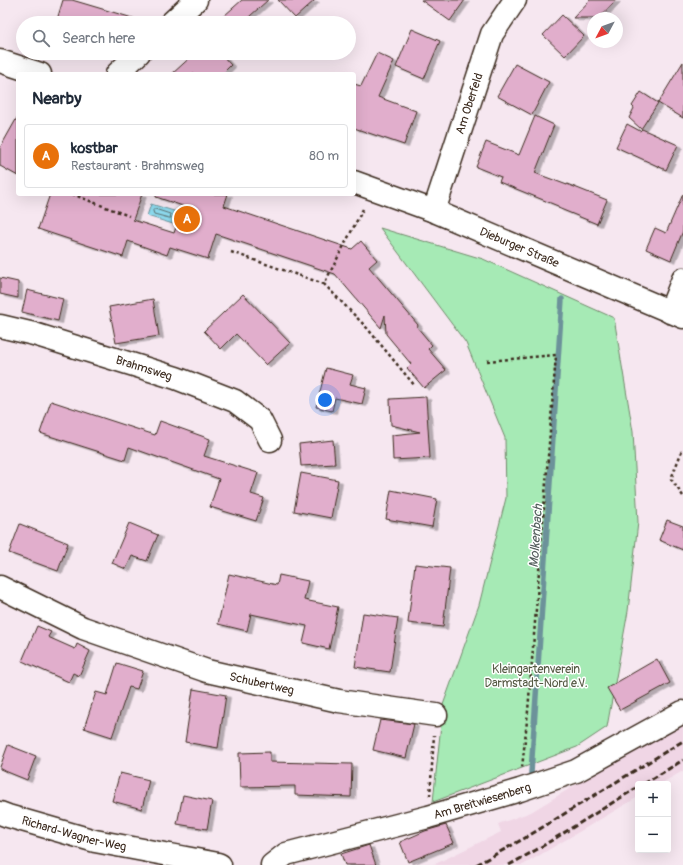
<!DOCTYPE html>
<meta charset="utf-8">
<style>
body{margin:0;font-family:Pangolin,sans-serif;background:#f2f2f3;color:#1f2937}
.controls{position:absolute;right:12px;bottom:12px;display:grid;overflow:hidden;border-radius:4px;box-shadow:0 4px 16px #0002}
.controls button{width:36px;height:36px;display:grid;place-items:center;padding:0;border:0;border-bottom:1px solid #e0e1e3;background:#fff;color:#1f2937;font:20px sans-serif}
.compass{position:absolute;left:587px;top:12px;width:36px;height:36px;border-radius:50%;background:#fff;box-shadow:0 4px 16px #0002;rotate:229deg}
.you{position:absolute;left:325px;top:400px;width:14px;height:14px;margin:-10px;border:3px solid #fff;border-radius:50%;background:#1a73e8;box-shadow:0 0 0 6px #1a73e833}
.badge{display:grid;place-items:center;width:26px;height:26px;border-radius:50%;background:#ea580c;color:#fff;font-size:13px;font-weight:700}
.pin{position:absolute;translate:-50% -50%;border:2px solid #fff;box-shadow:0 1px 4px #0006}
.list{margin:0;padding:0;list-style:none}
h2{display:flex;justify-content:space-between;align-items:center;height:52px;margin:0;padding:0 16px;font-size:17px}
h2 small{font-size:13px;font-weight:400;color:#747a83}
.list li{display:grid;grid-template-columns:26px 1fr auto;gap:12px;align-items:center;box-sizing:border-box;height:64px;margin:0 8px 8px;padding:0 8px;border:1px solid #e0e1e3;border-radius:4px}
.list b{display:block;font-size:15px;white-space:nowrap}
.list p{margin:0;font-size:13px;white-space:nowrap;color:#747a83}
.list em{font-size:13px;font-style:normal;color:#747a83}
.icon{flex:none;width:22px;height:22px;fill:none;stroke:currentColor;stroke-width:2;stroke-linecap:round;stroke-linejoin:round}
.map{position:relative;flex:none;width:683px;height:865px;overflow:hidden}
.search{position:absolute;background:#fff;box-shadow:0 4px 16px #0002;left:16px;top:16px;width:340px;height:44px;display:flex;align-items:center;gap:10px;box-sizing:border-box;padding:0 14px;border-radius:22px;color:#747a83;font-size:15px}
.panel{position:absolute;background:#fff;box-shadow:0 4px 16px #0002;left:16px;top:72px;width:340px;height:124px;border-radius:4px}
.map>svg:first-child{display:block}
.built{fill:#f0d6e5}
.green{fill:#a6eab5;stroke:#708a6a}
.water{fill:#8cd8ec;stroke:#6c929a}
.lines{fill:none;stroke-linecap:round;stroke-linejoin:round}
.shore{stroke:#5b7070;stroke-width:1}
.stream{stroke:#6c929a;stroke-width:5.5}
.building{fill:#e1aecc;stroke:#3b2a1e;filter:url(#shadow)}
.minor-casing{stroke:#3b2a1e;stroke-width:25}
.major-casing{stroke:#3b2a1e;stroke-width:25}
.path{stroke:#3b2a1e;stroke-width:2.5;stroke-dasharray:3 3;stroke-linecap:butt}
.minor{stroke:#fff;stroke-width:22}
.major{stroke:#fff;stroke-width:22}
.rail{stroke:#3b2a1e;stroke-width:3;stroke-dasharray:6 3;stroke-linecap:butt}
.labels{text-anchor:middle;stroke-width:3;stroke-linejoin:round;paint-order:stroke}
.street-label{font-size:12px;fill:#3b2a1e;stroke:#fff}
.park-label{font-size:12px;fill:#565a44;stroke:#fff}
.water-label{font-size:13px;font-style:italic;fill:#535e5c;stroke:#fff}
</style>
<div class="map">
<svg width="683" height="865" viewBox="0 0 683 865">
<defs>
<filter id="shadow"><feDropShadow dx="4.5" dy="2.5" stdDeviation="0" flood-color="#0004"/></filter>
</defs>
<rect width="100%" height="100%" fill="#f6e7f0"/>
<filter id="ink" filterUnits="userSpaceOnUse"><feTurbulence type="fractalNoise" baseFrequency=".025" numOctaves="2"/><feDisplacementMap in="SourceGraphic" scale="8" xChannelSelector="R" yChannelSelector="G"/><feConvolveMatrix kernelMatrix="1 2 1 2 8 2 1 2 1" color-interpolation-filters="sRGB"/></filter>
<g filter="url(#ink)">
<path class="built" d="M683,723V771L660,784H638V797L523,865H433L501,832L498,824L531,812L630,752Z"/>
<path class="green" d="M380,228L483,259L614,318L633,432L638,522L628,611L607,727L577,747L433,802L443,705L479,605L506,498L505,438L466,343Z"/>
<path class="water" d="M151,204L177,212L173,224L147,216Z"/>
<g class="lines">
<path class="shore" d="M155,209L170,214L171,218H169L154,214L153,211Z"/>
<path class="stream" d="M531,773L562,299"/>
</g>
<g class="building">
<path d="M63,0H72L136,19L135,23H56Z"/>
<path d="M242,0H268L250,16L256,23H216Z"/>
<path d="M278,0H315L295,18Z"/>
<path d="M421,0H465L450,21Z"/>
<path d="M590,0H616L599,18H573Z"/>
<path d="M562,15L584,36L565,56L543,35Z"/>
<path d="M412,29L440,41L424,79L396,67Z"/>
<path d="M195,53H220L231,65L222,74H172Z"/>
<path d="M377,53L394,61L378,97L416,111L404,145L354,128V84L361,86Z"/>
<path d="M683,62V118L658,103Z"/>
<path d="M515,64L549,82L532,115L497,96Z"/>
<path d="M641,92L658,103L641,129L629,118L634,108L632,106Z"/>
<path d="M18,116V176L0,166V148Z"/>
<path d="M535,116L554,125L535,173L567,185V184L607,200L597,224L558,208V206L499,182L501,177L476,167L486,142L519,155Z"/>
<path d="M627,124L640,131L642,129L678,145L666,170L616,147Z"/>
<path d="M50,194H142L133,220L174,233L183,206L156,197V194H228L224,206L352,249L361,241L377,260L369,267L418,325L417,327L432,345L428,349L446,370L424,388L407,368L411,364L386,334L385,315L381,328L335,274L216,234L208,259L170,247L167,255L128,241L123,257L38,229Z"/>
<path d="M683,194V231L671,260L646,249L655,228L666,233Z"/>
<path d="M0,278L18,282V298L0,294Z"/>
<path d="M27,290L63,299L58,321L22,312Z"/>
<path d="M243,294L290,343L266,365L236,334L221,349L204,331Z"/>
<path d="M153,299L159,336L116,343L109,307Z"/>
<path d="M326,368L353,375L350,384L366,388L362,404L335,398L332,411L316,407Z"/>
<path d="M426,397L430,458L393,460L392,435L420,432L391,425L390,399Z"/>
<path d="M51,401L155,435L160,421L210,439L204,456L258,473L251,494L264,498L256,521L210,507L219,479L129,447L125,460L40,433Z"/>
<path d="M333,440L335,464L301,466L299,444Z"/>
<path d="M301,473L338,480L331,518L294,511Z"/>
<path d="M391,490L437,499L432,527L386,519Z"/>
<path d="M667,520L683,526V550L659,540Z"/>
<path d="M129,523L158,535L147,561L132,556L126,569L112,563Z"/>
<path d="M20,524L68,543L58,571L9,553Z"/>
<path d="M415,564L450,568L443,627L408,623Z"/>
<path d="M229,574L277,585L279,575L308,581L304,600L338,607L329,649L303,643L307,626L251,614L247,631L218,624Z"/>
<path d="M363,613L398,618L390,672L355,667Z"/>
<path d="M37,626L51,632L48,637L75,649L77,644L90,651L79,676L73,673L69,682L22,661Z"/>
<path d="M657,659L670,683L620,710L607,688Z"/>
<path d="M117,663L143,671L137,689L129,687L112,737L84,728L96,692L107,695Z"/>
<path d="M193,689L226,695L218,748L185,742Z"/>
<path d="M380,720L414,724L406,758L373,750Z"/>
<path d="M8,745L36,756L27,780L0,769V767Z"/>
<path d="M270,752V762L352,764L351,797L295,795V786L240,787L239,753Z"/>
<path d="M120,773L149,780L142,809L112,801Z"/>
<path d="M183,795L212,801L207,829L177,824Z"/>
<path d="M446,825L454,843L408,862L400,842L425,831Z"/>
<path d="M369,845L376,865H345L341,854Z"/>
</g>
<g class="lines">
<g class="minor-casing">
<g id="minor">
<path d="M171,23L196,0"/>
<path d="M117,74L139,53"/>
<path id="s1" d="M434,211L492,34L515,0"/>
<path d="M670,312L683,279"/>
<path id="s2" d="M0,326L34,334L176,378L235,401L260,420L270,440"/>
<path id="s3" d="M0,587L83,628L207,671L339,701L436,715"/>
<path id="s4" d="M0,813L8,816L95,841L218,864L220,865"/>
<path id="s5" d="M272,865L286,854L428,817L520,790L576,771L683,712"/>
</g>
</g>
<g class="major-casing">
<g id="major">
<path d="M0,61L40,74"/>
<path id="s6" d="M354,182L434,211L683,317"/>
</g>
</g>
<g class="path">
<path d="M72,194L129,216"/>
<path d="M363,209L324,284L367,328L415,386"/>
<path d="M231,252L324,284"/>
<path d="M487,361L556,355L528,711L522,768"/>
<path d="M683,496L671,479L683,448"/>
<path d="M430,796L434,735"/>
</g>
<use href="#minor" class="minor"/>
<use href="#major" class="major"/>
<g class="rail">
<path d="M644,784L683,760"/>
<path d="M476,865L525,838L683,741"/>
<path d="M509,865L536,850L638,787"/>
</g>
</g>
</g>
<g class="labels">
<g class="street-label">
<text dy="4" stroke="none"><textPath href="#s1" startOffset="113">Am Oberfeld</textPath></text>
<text dy="4" stroke="none"><textPath href="#s6" startOffset="178">Dieburger Straße</textPath></text>
<text dy="4" stroke="none"><textPath href="#s2" startOffset="150">Brahmsweg</textPath></text>
<text dy="4" stroke="none"><textPath href="#s3" startOffset="280">Schubertweg</textPath></text>
<text dy="4" stroke="none"><textPath href="#s5" startOffset="221">Am Breitwiesenberg</textPath></text>
<text dy="4" stroke="none"><textPath href="#s4" startOffset="77">Richard-Wagner-Weg</textPath></text>
</g>
<g class="park-label">
<text x="536" y="673">Kleingartenverein<tspan x="536" dy="14">Darmstadt-Nord e.V.</tspan></text>
</g>
<g class="water-label">
<text transform="translate(535 536) rotate(-86)" y="5">Molkenbach</text>
</g>
</g>
</svg>
<div class="controls">
<button>+</button>
<button>−</button>
</div>
<svg class="compass" viewBox="-18 -18 36 36"><path d="M0-13l5 13h-10z" fill="#e53935"/><path d="M0 13l5-13h-10z" fill="#747a83"/></svg>
<div class="you"></div>
<div class="pin badge" style="left:187px;top:219px;background:#e8710a">A</div>
<div class="search"><svg class="icon" aria-label="search" viewBox="0 0 24 24"><circle cx="10" cy="10" r="6"/><path d="M15 15l6 6"/></svg>Search here</div>
<section class="panel">
<h2>Nearby<small></small></h2>
<ul class="list">
<li><span class="badge" style="background:#e8710a">A</span><div><b>kostbar</b><p>Restaurant · Brahmsweg</p></div><em>80 m</em></li>
</ul>
</section>
</div>
